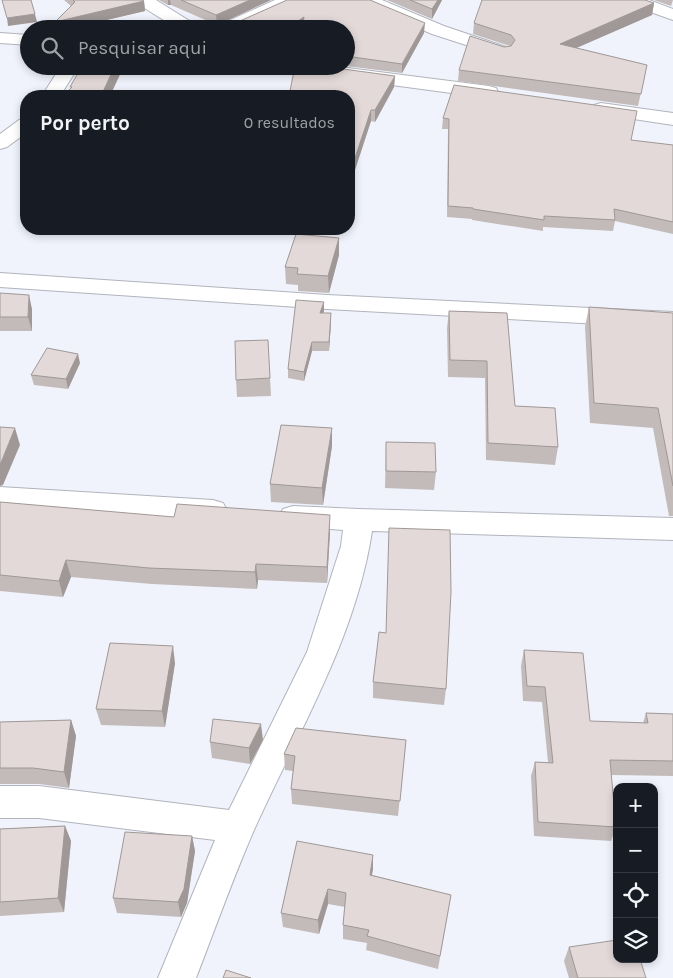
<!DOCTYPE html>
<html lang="pt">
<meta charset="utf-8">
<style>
body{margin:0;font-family:Karla,sans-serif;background:#242831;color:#f1f3f6}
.controls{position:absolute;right:15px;bottom:15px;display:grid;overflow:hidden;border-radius:10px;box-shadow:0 2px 8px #0003}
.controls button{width:45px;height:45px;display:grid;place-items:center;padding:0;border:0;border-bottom:1px solid #363941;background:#171b24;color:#f1f3f6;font:25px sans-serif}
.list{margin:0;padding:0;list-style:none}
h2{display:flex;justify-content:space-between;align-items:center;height:65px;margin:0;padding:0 20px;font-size:21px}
h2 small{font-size:16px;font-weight:400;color:#9ea1a6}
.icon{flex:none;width:28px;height:28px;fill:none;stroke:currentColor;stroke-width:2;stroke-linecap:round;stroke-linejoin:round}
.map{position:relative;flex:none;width:673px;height:978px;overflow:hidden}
.search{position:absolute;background:#171b24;box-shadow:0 2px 8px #0003;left:20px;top:20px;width:335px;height:55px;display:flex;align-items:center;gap:12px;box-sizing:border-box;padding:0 18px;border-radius:28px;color:#9ea1a6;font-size:19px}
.panel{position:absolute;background:#171b24;box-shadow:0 2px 8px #0003;left:20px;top:90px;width:335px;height:145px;border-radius:20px}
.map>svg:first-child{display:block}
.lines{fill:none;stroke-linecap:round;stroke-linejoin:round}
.minor-casing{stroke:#b1b4bc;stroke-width:2}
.minor{fill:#fff;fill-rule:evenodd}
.wall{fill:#c3bbba}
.shaded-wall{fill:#9f9897}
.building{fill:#e3d9d8;stroke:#9f9897}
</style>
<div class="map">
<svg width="673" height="978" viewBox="0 0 673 978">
<rect width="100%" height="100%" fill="#f0f3fc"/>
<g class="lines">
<g class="minor-casing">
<g id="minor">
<path d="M136,0H156L196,25L199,29H178L138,4Z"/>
<path d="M275,0H297L295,4L240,29H216L219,25Z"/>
<path d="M360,0H382L444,26L509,48L512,52L509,56L503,57L432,34L362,4Z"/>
<path d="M626,0H649L673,9V20L628,4Z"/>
<path d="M0,33L29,35V45L0,43Z"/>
<path d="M61,66H79L60,96H42Z"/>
<path d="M278,66H332L489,86L496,88L498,92L496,96L489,98L287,71L281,70Z"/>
<path d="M601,103L673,113V125L594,113L591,109L594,105Z"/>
<path d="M26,118V133L7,147L0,149V134L19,120Z"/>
<path d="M0,273L327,295L673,312V328L327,309L0,287Z"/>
<path d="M0,487L213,500L223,503L227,510L223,517L213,520L0,507Z"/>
<path d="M293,506L359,509L673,518V540L372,531C356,638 298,732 254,830C233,878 215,929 196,978H158L215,840L39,818H0V786H39L229,810L307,652L341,546L343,530L293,526L283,523L279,516L283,509Z"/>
</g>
</g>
<use href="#minor" class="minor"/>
</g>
<g class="wall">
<path d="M64,0H142L144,1L145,11L68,29H57L71,6Z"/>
<path d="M159,0H271L217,25L171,5H168Z"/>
<path d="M387,0H442L432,19Z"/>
<path d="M654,0H673L671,6Z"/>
<path d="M654,3L652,15L576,48L647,65L638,106L458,81L459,70L504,47L510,46L473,34L474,23Z"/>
<path d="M230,21H240L424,33L402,73L346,66V29L302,28L301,29H230Z"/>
<path d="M395,76L394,87L375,122L371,121L349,188V96Z"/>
<path d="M443,118L631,140L673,145V234L615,221L613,231L543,227V231L472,220V219L447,217L448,129H442Z"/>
<path d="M26,188V210H25L22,195Z"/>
<path d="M339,255L329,293L298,291V285L286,284L285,267Z"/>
<path d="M0,293L32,309V331H0Z"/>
<path d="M324,302L323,313L331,322L329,351H312L304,381L288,378V369Z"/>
<path d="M589,307L673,313V516H669L653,428L590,423L585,327Z"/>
<path d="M449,311L507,313L515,406L558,447L555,465L486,460L485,378L448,377L447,328Z"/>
<path d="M268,340L271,396L237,397L236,380Z"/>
<path d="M80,363L68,389L34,385L31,375Z"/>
<path d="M386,442L436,472L434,490L385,488Z"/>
<path d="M332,446L323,505L271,502L270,484Z"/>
<path d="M0,502L330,532L327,583L258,580L257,589L152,584L71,577L63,597L0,591Z"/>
<path d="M524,650L590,721L643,723L646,713L673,714V776L611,775L616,827L611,841L534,836L531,776L535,762H548L542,702L523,701L521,666Z"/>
<path d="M175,663L165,727L101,725L96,709Z"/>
<path d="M373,682L446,689L444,705L373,698Z"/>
<path d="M71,720L76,736L69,788L39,784H0V722Z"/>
<path d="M263,740L250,764L212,758L210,742Z"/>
<path d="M406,740L398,816L292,804L291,789L293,771L285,770L284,754Z"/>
<path d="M65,826L71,841L64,912L0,916V829Z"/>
<path d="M192,836L195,851L187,903L181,917L117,913L113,898Z"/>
<path d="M297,841L373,869L372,875L451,895L438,969L366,950L367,943L343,939V925L345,907L328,904L319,934L283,927L281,913Z"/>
<path d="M569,947L646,978H569L564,961Z"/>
</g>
<g class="shaded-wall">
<path d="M168,0H170L171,5H168Z"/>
<path d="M250,0H271L217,25L216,15Z"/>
<path d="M438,0H442L432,19V9Z"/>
<path d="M144,1L145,11L68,29H57L55,22Z"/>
<path d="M654,3L652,15L558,56L560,44Z"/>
<path d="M35,14L37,22L8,26L7,18Z"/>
<path d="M304,17L305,26L301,29H286Z"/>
<path d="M425,23L424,33L402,73V64Z"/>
<path d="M115,66H124L110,96H101Z"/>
<path d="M395,76L394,87L375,122V110Z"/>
<path d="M371,110V121L349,188V176Z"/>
<path d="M339,238V255L329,293L328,276Z"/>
<path d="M29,295L32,309V331L28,317Z"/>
<path d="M324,302V311L321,322L320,313Z"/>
<path d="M331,313V322L329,351V342Z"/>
<path d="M312,342V351L304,381V372Z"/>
<path d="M78,354L80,363L68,389L66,379Z"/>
<path d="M15,428L20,445L3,485L0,486V465Z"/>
<path d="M332,428V446L323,505L322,488Z"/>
<path d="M330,515V532L327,583V567Z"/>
<path d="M66,560L71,577L63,597L59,581Z"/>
<path d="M256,564L258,580L257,589L255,572Z"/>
<path d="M173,646L175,663L165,727L162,711Z"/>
<path d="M71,720L76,736L69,788L64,772Z"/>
<path d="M261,724L263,740L250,764L249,748Z"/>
<path d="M65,826L71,841L64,912L58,898Z"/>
<path d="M192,836L195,851L187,903L181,917L178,902Z"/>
<path d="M373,855V869L369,889L370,875Z"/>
<path d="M328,889V904L319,934L318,920Z"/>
</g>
<g class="building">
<path d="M2,0H31L35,14L7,18Z"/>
<path d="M73,0H142L144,1L55,22L75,2Z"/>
<path d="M181,0H250L216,15Z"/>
<path d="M287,0H370L425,23L402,64L346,56V29H302L304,17L286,29H247L230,21H240Z"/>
<path d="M410,0H438L432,9Z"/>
<path d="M482,0H645L654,3L560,44L647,65L641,94L459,70L470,36L504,47L511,46L515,40L511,35L474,23Z"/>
<path d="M82,66H115L101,96H63L72,87H70Z"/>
<path d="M295,66H321L395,76L375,110H371L349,176V96H289Z"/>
<path d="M454,85L637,111L631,140L673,145V222L614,209L615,220L544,216V220L473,209V208L448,206L449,119L443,118Z"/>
<path d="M26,188V195H22Z"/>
<path d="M296,234L339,238L328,276L297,274L298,268L285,267Z"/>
<path d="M0,293L29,295L28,317H0Z"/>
<path d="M296,300L324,302L320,313H331L329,342H312L304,372L288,369Z"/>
<path d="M589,307L673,313V486L658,408L594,403Z"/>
<path d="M449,311L507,313L515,406L555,408L558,447L488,443L487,361L450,360Z"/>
<path d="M268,340L270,378L236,380L235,341Z"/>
<path d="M47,348L78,354L66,379L31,375Z"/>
<path d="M281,425L332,428L322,488L270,484Z"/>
<path d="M0,427L15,428L0,465Z"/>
<path d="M386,442L435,443L436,472L386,471Z"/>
<path d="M0,502L174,517L177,504L330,515L327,567L256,564L255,572L149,568L66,560L59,581L0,575Z"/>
<path d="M389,528L450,530L451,592L446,689L373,682L379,632L386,633Z"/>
<path d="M110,643L173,646L162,711L96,709Z"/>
<path d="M524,650L583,653L590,721L648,723L646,713L673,714V761L610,760L616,827L538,822L535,762L553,763L545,687L527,686Z"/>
<path d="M213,719L261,724L249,748L210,742Z"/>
<path d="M71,720L64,772L33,768H0V722Z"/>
<path d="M296,728L406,740L400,801L291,789L295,756L284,754Z"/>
<path d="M65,826L58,898L0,902V829Z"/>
<path d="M125,832L192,836L184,889L178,902L113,898Z"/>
<path d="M297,841L373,855L370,875L451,895L440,956L367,936L369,930L343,925L346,893L328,889L318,920L281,913Z"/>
<path d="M617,940V959H640L646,978H578L569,947Z"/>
<path d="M226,970L251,978H223Z"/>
</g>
</svg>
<div class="controls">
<button>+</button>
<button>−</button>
<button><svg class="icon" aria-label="locate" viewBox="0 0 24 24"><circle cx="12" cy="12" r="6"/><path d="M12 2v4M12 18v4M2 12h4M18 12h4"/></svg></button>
<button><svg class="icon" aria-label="layers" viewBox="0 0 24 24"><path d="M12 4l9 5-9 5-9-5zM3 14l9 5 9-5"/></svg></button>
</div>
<div class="search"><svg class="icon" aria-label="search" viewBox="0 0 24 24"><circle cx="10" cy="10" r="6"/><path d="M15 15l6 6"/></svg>Pesquisar aqui</div>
<section class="panel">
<h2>Por perto<small>0 resultados</small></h2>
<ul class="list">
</ul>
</section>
</div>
